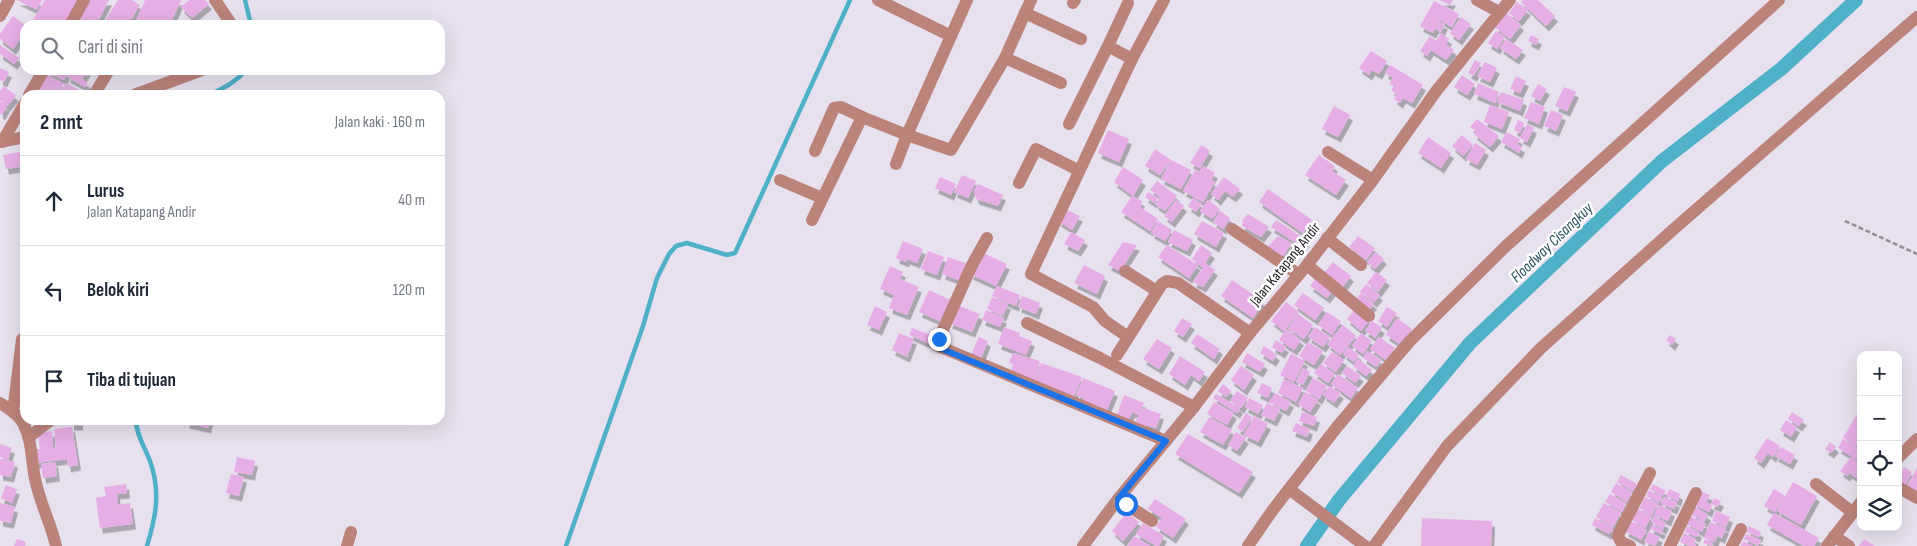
<!DOCTYPE html>
<html lang="id">
<meta charset="utf-8">
<style>
body{margin:0;font-family:"Sofia Sans Condensed",sans-serif;background:#f2f2f3;color:#1f2937}
.controls{position:absolute;right:15px;bottom:15px;display:grid;overflow:hidden;border-radius:10px;box-shadow:0 5px 20px #0002}
.controls button{width:45px;height:45px;display:grid;place-items:center;padding:0;border:0;border-bottom:1px solid #e0e1e3;background:#fff;color:#1f2937;font:25px sans-serif}
.stop{position:absolute;width:15px;height:15px;margin:-11px;border:4px solid #1a73e8;border-radius:50%;background:#fff}
.stop.end{background:#1a73e8;border-color:#fff;box-shadow:0 1px 5px #0008}
.list{margin:0;padding:0;list-style:none}
h2{display:flex;justify-content:space-between;align-items:center;height:65px;margin:0;padding:0 20px;font-size:21px}
h2 small{font-size:16px;font-weight:400;color:#747a83}
.list li{display:grid;grid-template-columns:32px 1fr auto;gap:15px;align-items:center;box-sizing:border-box;height:90px;padding:0 20px;border-top:1px solid #e0e1e3}
.list b{display:block;font-size:19px;white-space:nowrap}
.list p{margin:0;font-size:16px;white-space:nowrap;color:#747a83}
.list em{font-size:16px;font-style:normal;color:#747a83}
.icon{flex:none;width:28px;height:28px;fill:none;stroke:currentColor;stroke-width:2;stroke-linecap:round;stroke-linejoin:round}
.map{position:relative;flex:none;width:1917px;height:546px;overflow:hidden}
.search{position:absolute;background:#fff;box-shadow:0 5px 20px #0002;left:20px;top:20px;width:425px;height:55px;display:flex;align-items:center;gap:12px;box-sizing:border-box;padding:0 18px;border-radius:15px;color:#747a83;font-size:19px}
.panel{position:absolute;background:#fff;box-shadow:0 5px 20px #0002;left:20px;top:90px;width:425px;height:335px;border-radius:15px}
.map>svg:first-child{display:block}
.lines{fill:none;stroke-linecap:round;stroke-linejoin:round}
.stream{stroke:#4eb1c8;stroke-width:4.5}
.canal{stroke:#4eb1c8;stroke-width:14}
.building{fill:#e7aee5;filter:url(#shadow)}
.path{stroke:#938f99;stroke-width:2.5;stroke-dasharray:5 2.5;stroke-linecap:butt}
.minor{stroke:#bb837a;stroke-width:12}
.route{stroke:#1a73e8;stroke-width:6}
.labels{text-anchor:middle;stroke-width:5;stroke-linejoin:round;paint-order:stroke}
.street-label{font-size:15px;fill:#242126;stroke:#fff}
.water-label{font-size:16px;font-style:italic;fill:#27525d;stroke:#fff}
</style>
<div class="map">
<svg width="1917" height="546" viewBox="0 0 1917 546">
<defs>
<filter id="shadow"><feDropShadow dx="3" dy="5.5" stdDeviation="0" flood-color="#0004"/></filter>
</defs>
<rect width="100%" height="100%" fill="#e7e1ef"/>
<g class="lines">
<g class="stream">
<path d="M245,0L251,25"/>
<path d="M209,95C223,88 235,83 246,70"/>
<path d="M136,420C136,434 145,448 150,461C161,492 156,516 147,546"/>
<path d="M566,546L643,326L657,278L669,254L676,246L687,243L727,255L735,253L850,0"/>
</g>
<path class="canal" d="M1307,546L1339,500L1470,343L1662,161L1781,69L1856,0"/>
</g>
<g class="building">
<path d="M17,0H42L37,10Z"/>
<path d="M45,0H82L67,25H30Z"/>
<path d="M89,0H109L96,25H92L80,19Z"/>
<path d="M118,0H132L140,5L128,25H102Z"/>
<path d="M145,0H181L170,25H134Z"/>
<path d="M189,0H205L209,4L192,18L181,7Z"/>
<path d="M1440,0H1453L1450,5Z"/>
<path d="M1523,0H1538L1555,16L1546,26L1521,2Z"/>
<path d="M1434,1L1459,14L1452,27L1440,20L1433,33L1420,26Z"/>
<path d="M1517,2L1528,10L1519,21L1509,13Z"/>
<path d="M1507,13L1521,25L1510,39L1495,27Z"/>
<path d="M13,16L25,25V32L13,49L0,39V34Z"/>
<path d="M1461,17L1471,24L1459,40L1450,33Z"/>
<path d="M190,20L195,25H184Z"/>
<path d="M1440,22L1445,24L1441,32L1436,29Z"/>
<path d="M1496,31L1505,37L1497,49L1488,43Z"/>
<path d="M1441,33L1449,39L1446,44L1454,50L1446,60L1431,50L1427,56L1420,51L1430,36L1436,41Z"/>
<path d="M1531,35L1539,39L1536,45L1528,41Z"/>
<path d="M1506,39L1523,50L1516,59L1500,48Z"/>
<path d="M0,45L19,58L25,47V62L19,58L14,64L0,54Z"/>
<path d="M1371,51L1387,61L1379,74L1372,70L1369,75L1359,68Z"/>
<path d="M1475,60L1481,63L1474,76L1468,73Z"/>
<path d="M1485,62L1497,68L1490,82L1477,76Z"/>
<path d="M1390,65L1423,85L1412,103L1403,98L1400,103L1394,99L1397,94L1391,90L1394,86L1389,84L1393,78L1385,73Z"/>
<path d="M0,68L9,72L4,82L0,80Z"/>
<path d="M47,70H69L64,80L46,72Z"/>
<path d="M71,70H88L82,79L88,83L85,87L67,77Z"/>
<path d="M46,74L64,84L57,95H34Z"/>
<path d="M1462,75L1475,84L1467,95L1454,87Z"/>
<path d="M1516,76L1526,81L1520,93L1510,89Z"/>
<path d="M66,83L82,91L80,95H59Z"/>
<path d="M1478,83L1499,92L1495,103L1474,94Z"/>
<path d="M1538,84L1547,89L1540,101L1531,96Z"/>
<path d="M4,86L16,96L7,106L0,100V91Z"/>
<path d="M1564,87L1576,92L1567,111L1555,106Z"/>
<path d="M1501,92L1524,100L1520,111L1497,102Z"/>
<path d="M0,101L7,106L2,115L0,113Z"/>
<path d="M1531,102L1545,107L1539,124L1524,118Z"/>
<path d="M1490,105L1509,112L1502,129L1484,122Z"/>
<path d="M1334,106L1350,115L1338,137L1322,129Z"/>
<path d="M1551,110L1563,115L1556,131L1544,126Z"/>
<path d="M1477,119L1499,136L1490,147L1474,134L1476,131L1470,127Z"/>
<path d="M1518,120L1524,123L1520,133L1514,130Z"/>
<path d="M1527,124L1534,128L1527,142L1520,138Z"/>
<path d="M1108,130L1129,139L1119,162L1098,153Z"/>
<path d="M1506,132L1520,139L1517,144L1522,147L1519,153L1501,142Z"/>
<path d="M1462,135L1473,145L1463,156L1452,146Z"/>
<path d="M1428,137L1451,153L1441,168L1418,153Z"/>
<path d="M1475,143L1486,150L1477,165L1466,159Z"/>
<path d="M1201,145L1210,151L1200,168L1190,163Z"/>
<path d="M1155,149L1171,160L1160,175L1145,166Z"/>
<path d="M25,151V166L6,169L3,155Z"/>
<path d="M1319,155L1335,166L1332,171L1346,180L1336,195L1305,175Z"/>
<path d="M1171,160L1191,170L1181,189L1161,179Z"/>
<path d="M1203,166L1215,173L1211,180L1215,182L1203,202L1183,191L1195,170L1199,172Z"/>
<path d="M1123,167L1143,180L1133,196L1114,182Z"/>
<path d="M962,175L976,181L968,198L954,192Z"/>
<path d="M940,177L956,184L951,195L935,188Z"/>
<path d="M1224,177L1240,189L1233,197L1225,191L1218,200L1211,194Z"/>
<path d="M1157,181L1177,196L1165,211L1155,204L1160,197L1150,190Z"/>
<path d="M978,184L1003,195L998,206L976,199L974,191Z"/>
<path d="M1268,189L1312,220L1303,233L1259,202Z"/>
<path d="M1148,192L1158,198L1154,203L1145,197Z"/>
<path d="M1132,196L1142,201L1140,207L1158,219L1150,231L1121,212Z"/>
<path d="M1193,198L1202,204L1196,212L1188,206Z"/>
<path d="M1176,200L1184,206L1172,222L1164,216Z"/>
<path d="M1208,200L1220,209L1212,219L1200,211Z"/>
<path d="M1065,209L1080,216L1072,230L1058,221Z"/>
<path d="M1220,211L1230,218L1223,229L1213,222Z"/>
<path d="M1248,214L1269,227L1261,237L1242,226L1243,219Z"/>
<path d="M1276,220L1307,240L1302,247L1271,227Z"/>
<path d="M1158,221L1172,230L1165,241L1151,233Z"/>
<path d="M1202,221L1224,233L1216,247L1194,234Z"/>
<path d="M1174,230L1193,240L1187,251L1168,242Z"/>
<path d="M1071,232L1085,240L1078,251L1064,244Z"/>
<path d="M1278,236L1292,243L1281,259L1265,249Z"/>
<path d="M1358,236L1375,248L1366,260L1349,247Z"/>
<path d="M903,241L923,249L917,263L907,259L906,262L896,258Z"/>
<path d="M1123,242L1137,245L1120,271L1108,265Z"/>
<path d="M1167,245L1198,265L1189,278L1158,257Z"/>
<path d="M1201,245L1212,253L1205,263L1215,270L1203,287L1193,282L1203,268L1192,259Z"/>
<path d="M928,251L944,257L937,275L921,269Z"/>
<path d="M981,252L1007,264L996,286L970,274Z"/>
<path d="M1376,252L1384,259L1375,269L1367,262Z"/>
<path d="M948,257L970,265L964,282L942,274Z"/>
<path d="M1333,262L1351,276L1342,288L1323,274Z"/>
<path d="M1084,265L1105,276L1097,294L1074,283Z"/>
<path d="M890,266L903,272L900,279L919,287L907,315L889,308L894,295L880,289Z"/>
<path d="M1376,272L1387,280L1378,292L1367,283Z"/>
<path d="M1317,276L1334,289L1327,298L1310,286Z"/>
<path d="M1232,280L1264,302L1253,318L1221,296Z"/>
<path d="M1366,284L1380,295L1374,302L1360,292Z"/>
<path d="M997,286L1020,295L1016,306L992,296Z"/>
<path d="M929,290L953,301L944,323L919,312Z"/>
<path d="M1303,293L1324,308L1315,320L1294,305Z"/>
<path d="M1361,293L1374,304L1367,312L1354,301Z"/>
<path d="M1022,296L1040,303L1036,314L1018,307Z"/>
<path d="M992,297L1008,304L1003,316L987,309Z"/>
<path d="M1286,302L1299,312L1284,331L1271,321Z"/>
<path d="M957,305L980,314L972,332L949,323Z"/>
<path d="M875,306L887,312L879,330L867,325Z"/>
<path d="M1387,307L1397,313L1387,327L1378,321Z"/>
<path d="M1356,308L1370,320L1361,331L1347,319Z"/>
<path d="M986,310L1004,318L1000,327L982,320Z"/>
<path d="M1327,312L1341,321L1332,335L1318,325Z"/>
<path d="M1298,314L1313,325L1304,339L1288,329Z"/>
<path d="M1182,318L1192,324L1183,337L1174,331Z"/>
<path d="M1397,318L1412,329L1401,345L1386,335Z"/>
<path d="M1372,321L1382,328L1375,338L1365,331Z"/>
<path d="M1343,325L1356,336L1340,355L1327,344Z"/>
<path d="M1004,327L1020,333L1019,336L1032,341L1026,355L998,344Z"/>
<path d="M1315,327L1330,337L1323,347L1308,337Z"/>
<path d="M912,328L933,336L930,344L909,335Z"/>
<path d="M1286,329L1301,340L1294,350L1279,340Z"/>
<path d="M899,333L914,339L907,357L892,350Z"/>
<path d="M1361,333L1372,341L1363,354L1352,346Z"/>
<path d="M1197,334L1220,349L1214,359L1191,343Z"/>
<path d="M1670,335L1676,339L1672,345L1666,340Z"/>
<path d="M979,337L988,341L980,361L970,357Z"/>
<path d="M1379,337L1395,348L1386,360L1370,349Z"/>
<path d="M1157,339L1172,348L1159,369L1143,359Z"/>
<path d="M1276,340L1286,347L1282,353L1272,347Z"/>
<path d="M1308,342L1323,351L1314,365L1299,356Z"/>
<path d="M1264,346L1277,355L1273,361L1260,353Z"/>
<path d="M1348,347L1359,355L1354,362L1343,354Z"/>
<path d="M1367,351L1381,360L1377,367L1363,358Z"/>
<path d="M1332,352L1344,360L1336,372L1323,363Z"/>
<path d="M1013,353L1040,361L1035,379L1041,363L1082,377L1073,398L1011,374L1013,364L1009,363Z"/>
<path d="M1247,353L1265,364L1260,372L1242,362Z"/>
<path d="M1291,354L1305,361L1294,382L1280,375Z"/>
<path d="M1180,356L1205,372L1199,381L1191,375L1185,385L1169,374Z"/>
<path d="M1358,359L1372,370L1366,376L1353,366Z"/>
<path d="M1321,364L1335,374L1328,383L1314,373Z"/>
<path d="M1241,366L1254,375L1244,390L1231,380Z"/>
<path d="M1347,366L1361,376L1355,383L1342,373Z"/>
<path d="M1303,368L1310,372L1303,385L1296,382Z"/>
<path d="M1338,374L1358,388L1351,398L1331,384Z"/>
<path d="M1083,378L1115,391L1107,410L1082,404L1084,398L1076,395Z"/>
<path d="M1313,378L1327,386L1319,399L1306,391Z"/>
<path d="M1284,379L1303,388L1296,402L1278,393Z"/>
<path d="M1262,383L1272,388L1268,398L1257,393Z"/>
<path d="M1223,384L1231,391L1226,397L1218,391Z"/>
<path d="M1329,386L1341,393L1334,403L1323,395Z"/>
<path d="M1237,391L1248,398L1241,408L1230,401Z"/>
<path d="M1305,392L1318,400L1310,412L1298,404Z"/>
<path d="M1275,393L1291,402L1286,411L1269,402Z"/>
<path d="M1216,394L1240,408L1237,413L1213,398Z"/>
<path d="M1124,395L1144,403L1139,415L1132,412L1128,421L1116,417Z"/>
<path d="M1249,398L1263,405L1258,414L1245,407Z"/>
<path d="M1214,402L1234,413L1227,425L1207,414Z"/>
<path d="M1267,403L1280,409L1274,421L1261,415Z"/>
<path d="M1143,408L1161,414L1156,428L1146,425L1145,428L1134,424Z"/>
<path d="M1302,412L1317,417L1314,426L1299,421Z"/>
<path d="M1792,412L1804,420L1799,426L1788,419Z"/>
<path d="M1246,413L1252,417L1243,432L1237,428Z"/>
<path d="M1857,414L1861,416V441L1856,446L1843,438Z"/>
<path d="M1254,416L1268,424L1258,442L1244,435Z"/>
<path d="M1209,417L1232,430L1223,445L1200,432Z"/>
<rect x="71" y="420" width="9" height="5"/>
<path d="M187,420H210L208,428L186,423Z"/>
<path d="M1786,420L1797,427L1791,437L1780,430Z"/>
<path d="M1296,423L1310,429L1307,437L1292,431Z"/>
<path d="M72,427L78,465L68,467L67,459L36,463L35,449H40L38,433L52,431L53,447H56L54,429Z"/>
<path d="M1236,432L1246,438L1237,451L1228,445Z"/>
<path d="M1188,434L1253,472L1239,493L1175,454Z"/>
<path d="M1767,438L1780,446L1773,457L1768,453L1761,463L1754,458Z"/>
<path d="M1843,439L1861,450V462L1838,448Z"/>
<path d="M1830,442L1836,447L1831,453L1825,449Z"/>
<path d="M0,444L12,448L8,460L0,457Z"/>
<path d="M1781,447L1795,455L1790,464L1775,456Z"/>
<path d="M237,457L255,461L252,475L234,472Z"/>
<path d="M1851,457L1861,465V481L1849,473L1847,476L1840,471Z"/>
<path d="M0,459L15,462L11,477L0,475Z"/>
<path d="M55,462L57,476L43,478L41,464Z"/>
<path d="M1904,467L1912,472L1905,486L1898,483V478Z"/>
<path d="M1917,468V495L1905,489Z"/>
<path d="M231,474L244,477L239,496L226,493Z"/>
<path d="M1621,475L1637,484L1633,491L1617,482Z"/>
<path d="M1793,482L1817,496L1801,525L1777,511Z"/>
<path d="M1616,483L1632,492L1627,502L1611,492Z"/>
<path d="M126,484L127,493L117,494L118,505L130,503L133,524L100,528L96,498L106,496L104,487Z"/>
<path d="M1653,484L1666,491L1662,496L1650,489Z"/>
<path d="M6,485L17,489L12,503L1,498Z"/>
<path d="M1669,489L1680,494L1678,501L1666,496Z"/>
<path d="M1774,489L1785,496L1775,512L1764,506Z"/>
<path d="M1649,490L1662,497L1659,503L1646,496Z"/>
<path d="M1700,491L1710,495L1706,502L1712,505L1709,512L1693,504Z"/>
<path d="M1610,494L1626,503L1622,512L1605,502Z"/>
<path d="M1645,497L1658,504L1652,515L1639,508Z"/>
<path d="M1664,497L1677,502L1674,509L1661,504Z"/>
<path d="M1714,498L1721,501L1718,507L1711,504Z"/>
<path d="M1155,499L1186,519L1173,538L1156,527L1162,518L1148,509Z"/>
<path d="M0,503L15,507L11,523L0,521Z"/>
<path d="M1604,503L1621,513L1613,527L1596,517Z"/>
<path d="M1659,505L1672,511L1668,521L1654,515Z"/>
<path d="M1696,507L1708,515L1704,522L1692,515Z"/>
<path d="M1638,509L1652,516L1645,528L1632,520Z"/>
<path d="M1716,511L1730,517L1726,527L1712,521Z"/>
<path d="M1127,512L1139,522L1123,541L1112,531Z"/>
<path d="M1774,513L1819,538L1814,546H1804L1767,525Z"/>
<path d="M1654,516L1666,523L1663,529L1651,522Z"/>
<path d="M1690,516L1706,524L1702,532L1686,524Z"/>
<path d="M1422,518L1492,521L1491,546H1421Z"/>
<path d="M1595,518L1613,528L1609,534L1592,525Z"/>
<path d="M1631,521L1647,530L1641,540L1625,531Z"/>
<path d="M1710,522L1726,528L1722,538L1717,536L1715,542L1704,538Z"/>
<path d="M1143,523L1164,536L1159,546H1156L1136,534Z"/>
<path d="M1652,525L1663,530L1661,534L1650,529Z"/>
<path d="M1687,526L1699,532L1697,537L1685,532Z"/>
<path d="M1749,526L1761,532L1759,537L1746,532Z"/>
<path d="M1649,532L1660,537L1655,546L1644,542Z"/>
<path d="M1684,533L1696,539L1694,543L1696,545V546H1689L1680,542Z"/>
<path d="M1746,534L1761,540L1758,546L1744,539Z"/>
<path d="M1134,536L1150,546H1128Z"/>
<path d="M17,539L26,542L25,546H14Z"/>
<path d="M1705,539L1713,543L1712,546L1703,543Z"/>
<path d="M1864,539L1875,546H1859Z"/>
<path d="M1743,541L1753,546H1741Z"/>
</g>
<g class="lines">
<path class="path" d="M1845,221L1917,254"/>
<g class="minor">
<path d="M215,0L232,25"/>
<path d="M878,0L951,36"/>
<path d="M1031,0L1025,13L1081,39"/>
<path d="M1477,0L1499,12"/>
<path d="M1073,3L1075,0"/>
<path d="M1128,3L1108,46L1132,59"/>
<path d="M0,16L9,0"/>
<path d="M70,25L84,0"/>
<path d="M1005,58L1061,83"/>
<path d="M29,95L44,70"/>
<path d="M94,95L109,70"/>
<path d="M134,95L202,70"/>
<path d="M1069,124L1108,46"/>
<path d="M0,142L25,137"/>
<path d="M2,142L25,103"/>
<path d="M815,151L834,108L841,107L862,117"/>
<path d="M1328,152L1373,180"/>
<path d="M896,164L907,135L951,150L1005,58L1025,13"/>
<path d="M780,180L822,198"/>
<path d="M1019,183L1036,149L1078,170"/>
<path d="M812,220L862,117L907,135L967,0"/>
<path d="M1232,229L1298,274"/>
<path d="M987,238L972,265L937,343L938,346L1166,441"/>
<path d="M1327,238L1361,265"/>
<path d="M1307,265L1369,316"/>
<path d="M1125,271L1157,291"/>
<path d="M1027,323L1100,358L1194,407"/>
<path d="M1128,337L1105,321L1093,307L1031,274L1132,59L1164,0"/>
<path d="M1117,355L1162,284L1167,281L1178,283L1250,333"/>
<path d="M0,403C9,409 18,414 23,423C33,442 31,464 36,483C41,505 51,524 56,546"/>
<path d="M13,412L22,339"/>
<path d="M29,437L51,420"/>
<path d="M1898,458L1917,439"/>
<path d="M1816,484L1852,512"/>
<path d="M1898,487L1917,498"/>
<path d="M1289,489L1365,546"/>
<path d="M1118,499L1152,521"/>
<path d="M1834,536L1849,546"/>
<path d="M347,546L351,532"/>
<path d="M1083,546L1118,499L1194,407L1250,333L1307,265L1373,180L1437,90L1510,0"/>
<path d="M1248,546L1272,511L1337,427L1409,342L1505,247L1779,0"/>
<path d="M1374,546L1447,446L1541,348L1675,228L1917,17"/>
<path d="M1630,546L1621,542L1618,536L1619,533L1650,473"/>
<path d="M1670,546L1696,493"/>
<path d="M1732,546L1741,529"/>
<path d="M1827,546L1861,502"/>
</g>
</g>
<g class="lines">
<path class="route" d="M939,339L937,343L942,349L1166,441L1118,499L1126,504"/>
</g>
<g class="labels">
<g class="street-label">
<text transform="translate(1285 264) rotate(-51)" y="5">Jalan Katapang Andir</text>
</g>
<g class="water-label">
<text transform="translate(1551 242) rotate(-44)" y="6">Floodway Cisangkuy</text>
</g>
</g>
</svg>
<div class="controls">
<button>+</button>
<button>−</button>
<button><svg class="icon" aria-label="locate" viewBox="0 0 24 24"><circle cx="12" cy="12" r="6"/><path d="M12 2v4M12 18v4M2 12h4M18 12h4"/></svg></button>
<button><svg class="icon" aria-label="layers" viewBox="0 0 24 24"><path d="M12 4l9 5-9 5-9-5zM3 14l9 5 9-5"/></svg></button>
</div>
<div class="stop" style="left:1126px;top:504px"></div>
<div class="stop end" style="left:939px;top:339px"></div>
<div class="search"><svg class="icon" aria-label="search" viewBox="0 0 24 24"><circle cx="10" cy="10" r="6"/><path d="M15 15l6 6"/></svg>Cari di sini</div>
<section class="panel">
<h2>2 mnt<small>Jalan kaki · 160 m</small></h2>
<ul class="list">
<li><svg class="icon" aria-label="ahead" viewBox="0 0 24 24"><path d="M12 20V5M6 11l6-6 6 6"/></svg><div><b>Lurus</b><p>Jalan Katapang Andir</p></div><em>40 m</em></li>
<li><svg class="icon" aria-label="left" viewBox="0 0 24 24"><path d="M17 20v-9H6M10 6l-5 5 5 5"/></svg><div><b>Belok kiri</b></div><em>120 m</em></li>
<li><svg class="icon" aria-label="arrive" viewBox="0 0 24 24"><path d="M6 21V4h12l-3 4 3 4H6"/></svg><div><b>Tiba di tujuan</b></div></li>
</ul>
</section>
</div>
